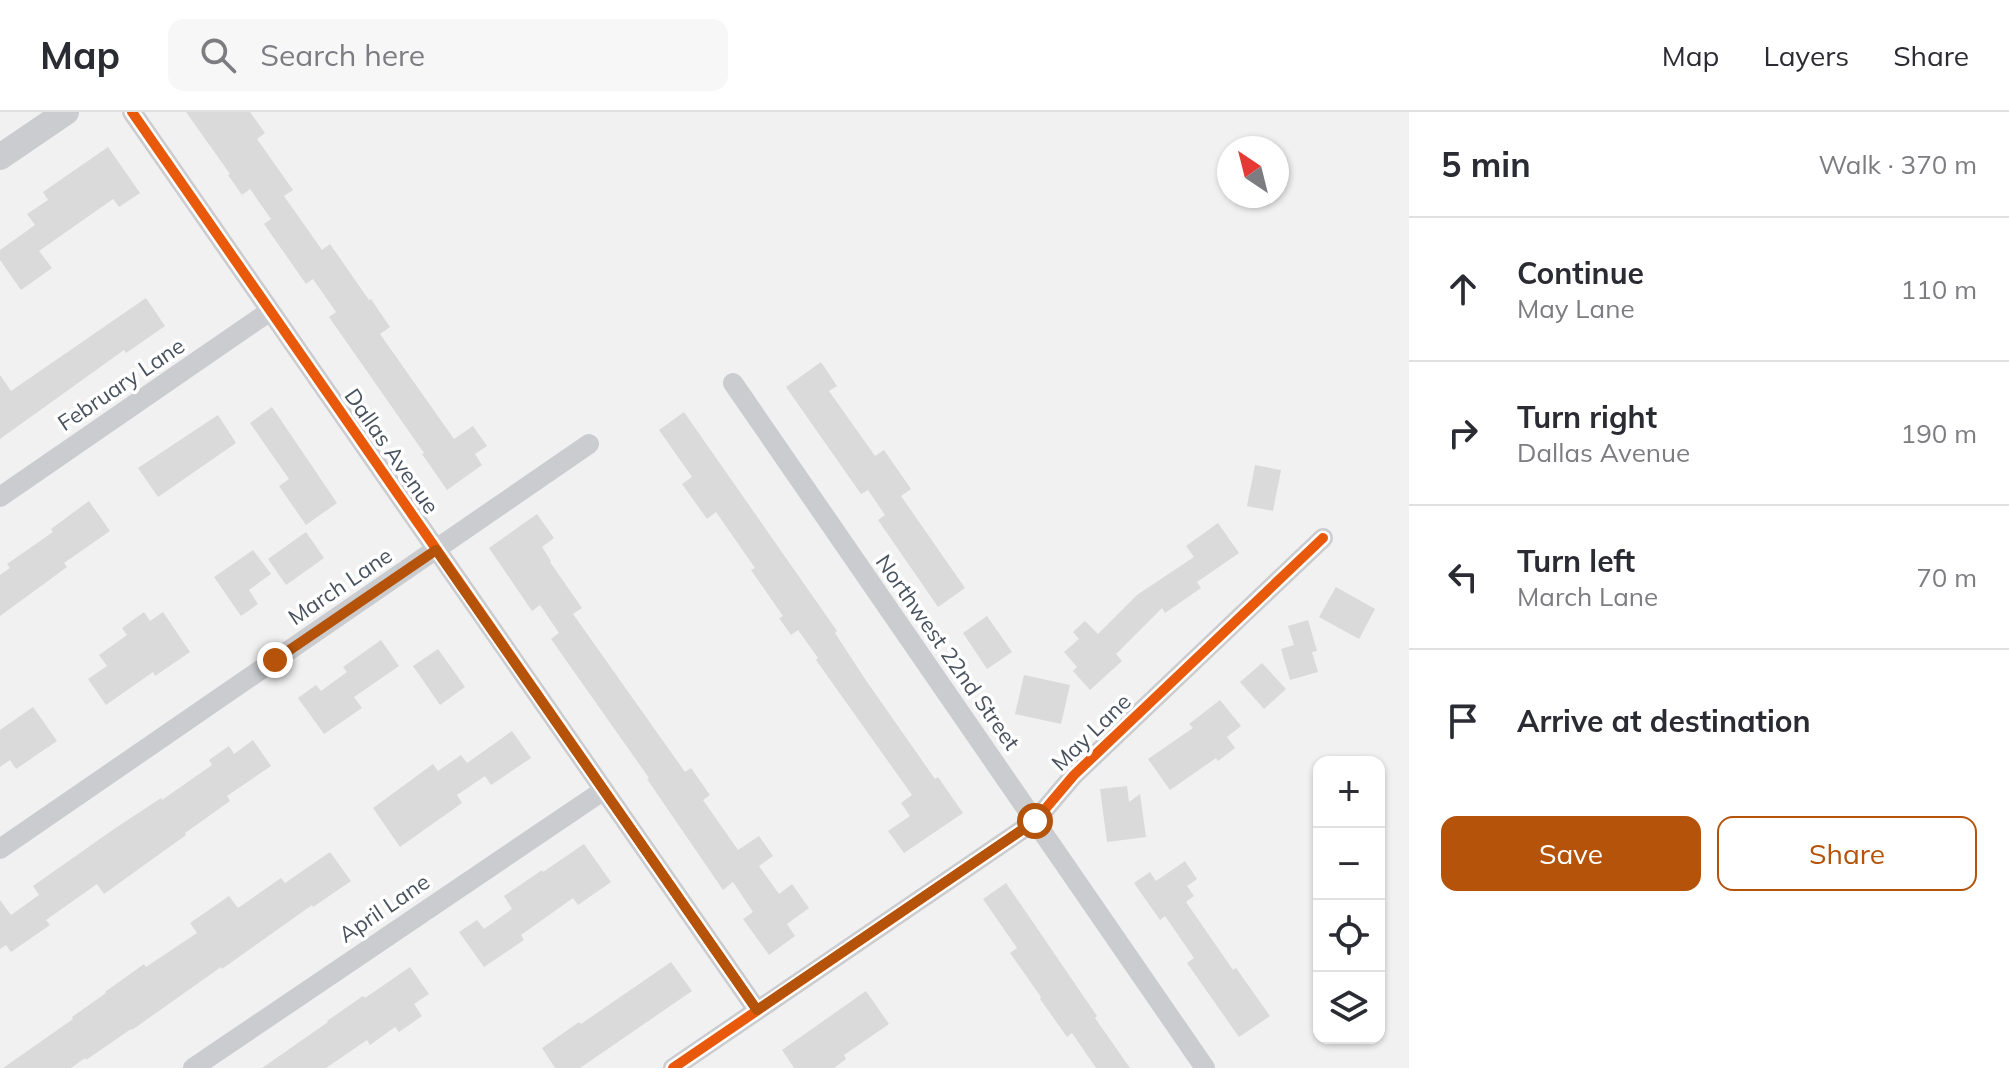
<!DOCTYPE html>
<meta charset="utf-8">
<style>
body{margin:0;font-family:Mulish,sans-serif;background:#f7f7f7;color:#2b2b33}
.controls{position:absolute;right:24px;bottom:24px;display:grid;overflow:hidden;border-radius:16px;box-shadow:0 2px 6px #0004}
.controls button{width:72px;height:72px;display:grid;place-items:center;padding:0;border:0;border-bottom:2px solid #e1e1e2;background:#fff;color:#2b2b33;font:40px sans-serif}
.compass{position:absolute;left:1217px;top:24px;width:72px;height:72px;border-radius:50%;background:#fff;box-shadow:0 2px 6px #0004;rotate:325deg}
.stop{position:absolute;width:24px;height:24px;margin:-18px;border:6px solid #b45309;border-radius:50%;background:#fff}
.stop.end{background:#b45309;border-color:#fff;box-shadow:0 2px 8px #0008}
.list{margin:0;padding:0;list-style:none}
h2{display:flex;justify-content:space-between;align-items:center;height:104px;margin:0;padding:0 32px;font-size:34px}
h2 small{font-size:26px;font-weight:400;color:#7c7c81}
.list li{display:grid;grid-template-columns:52px 1fr auto;gap:24px;align-items:center;box-sizing:border-box;height:144px;padding:0 32px;border-top:2px solid #e1e1e2}
.list b{display:block;font-size:30px;white-space:nowrap}
.list p{margin:0;font-size:26px;white-space:nowrap;color:#7c7c81}
.list em{font-size:26px;font-style:normal;color:#7c7c81}
.actions{display:flex;gap:16px;padding:24px 32px}
.actions a{flex:1;padding:18px 0;border:2px solid #b45309;border-radius:16px;text-align:center;font-size:28px;color:#b45309}
.actions .main{background:#b45309;color:#fff}
.icon{flex:none;width:44px;height:44px;fill:none;stroke:currentColor;stroke-width:2;stroke-linecap:round;stroke-linejoin:round}
.map{position:relative;flex:none;width:1409px;height:956px;overflow:hidden}
header{display:flex;align-items:center;gap:48px;box-sizing:border-box;height:112px;padding:0 40px;background:#fff;border-bottom:2px solid #e1e1e2}
header strong{font-size:38px}
nav{display:flex;gap:44px;margin-inline-start:auto;font-size:28px}
.search{width:560px;height:72px;background:#f7f7f7;display:flex;align-items:center;gap:20px;box-sizing:border-box;padding:0 28px;border-radius:16px;color:#7c7c81;font-size:30px}
main{display:flex}
aside{flex:1;background:#fff}
.map>svg:first-child{display:block}
.building{fill:#dadadb}
.lines{fill:none;stroke-linecap:round;stroke-linejoin:round}
.minor{stroke:#cbcccf;stroke-width:20}
.tertiary{stroke:#cbcccf;stroke-width:26}
.cycleway-casing{stroke:#fff;stroke-width:15}
.cycleway{stroke:#e8590c;stroke-width:10}
.route{stroke:#b45309;stroke-width:10}
.labels{text-anchor:middle;stroke-width:7;stroke-linejoin:round;paint-order:stroke}
.street-label{font-size:22px;fill:#48525e;stroke:#fff}
</style>
<header>
<strong>Map</strong>
<div class="search"><svg class="icon" aria-label="search" viewBox="0 0 24 24"><circle cx="10" cy="10" r="6"/><path d="M15 15l6 6"/></svg>Search here</div>
<nav><a>Map</a><a>Layers</a><a>Share</a></nav>
</header>
<main>
<div class="map">
<svg width="1409" height="956" viewBox="0 0 1409 956">
<rect width="100%" height="100%" fill="#f1f1f1"/>
<g class="building">
<path d="M186,0H250L265,21L257,27L293,78L284,84L322,138L330,132L369,188L371,187L390,215L380,222L454,327L473,314L487,334L475,342L482,353L447,378L422,342L424,341L329,205L336,200L313,167L306,172L264,112L271,107L250,77L242,83L228,63L230,62Z"/>
<path d="M108,35L140,81L119,95L113,87L39,139L52,156L21,178L0,148V138L35,113L27,102L48,88L43,80Z"/>
<path d="M146,186L165,214L126,241L124,238L0,327V263L11,279Z"/>
<path d="M821,250L837,274L829,279L875,344L884,338L911,377L901,384L965,476L938,495L878,408L885,403L868,378L861,382L786,275Z"/>
<path d="M272,295L337,391L306,413L279,374L289,367L250,311Z"/>
<path d="M684,300L837,519L835,521L865,567L935,667L938,665L963,701L904,741L888,719L910,704L901,691L912,683L816,548L818,546L798,518L791,523L779,506L783,504L751,458L755,456L716,400L707,407L682,372L692,365L659,318Z"/>
<path d="M218,303L236,331L158,385L138,356Z"/>
<path d="M1255,353L1281,358L1273,399L1247,394Z"/>
<path d="M89,389L110,419L64,451L67,455L0,504V463L10,456L7,452L53,420L51,417Z"/>
<path d="M537,402L554,426L542,435L551,449L550,450L582,496L573,502L685,660L691,656L710,683L703,688L738,738L759,724L773,744L759,754L779,782L792,772L809,796L787,812L795,824L769,843L743,807L753,800L733,770L723,778L647,667L649,666L551,527L559,521L540,493L532,499L489,436Z"/>
<path d="M1218,411L1239,441L1197,470L1201,476L1165,501L1162,496L1116,542L1122,549L1090,578L1073,559L1077,555L1064,540L1079,527L1073,520L1085,509L1098,522L1137,483L1194,445L1186,434Z"/>
<path d="M306,420L324,446L286,473L268,447Z"/>
<path d="M253,438L271,462L249,478L258,492L241,504L214,465Z"/>
<path d="M1336,475L1375,497L1359,527L1319,505Z"/>
<path d="M144,500L150,509L163,500L190,540L155,564L153,560L106,593L88,567L107,554L99,543L127,523L122,516Z"/>
<path d="M987,504L1012,540L987,557L963,521Z"/>
<path d="M1308,508L1317,539L1312,540L1318,560L1290,568L1281,537L1294,533L1288,514Z"/>
<path d="M381,528L399,554L354,585L362,596L324,622L298,586L316,573L321,579L347,560L343,555Z"/>
<path d="M438,537L465,575L440,593L413,554Z"/>
<path d="M1262,551L1286,577L1264,597L1240,570Z"/>
<path d="M1024,563L1070,573L1061,612L1015,602Z"/>
<path d="M1220,588L1241,614L1227,625L1235,636L1218,649L1216,646L1170,678L1148,647L1193,616L1189,612Z"/>
<path d="M33,595L57,629L16,657L10,648L0,655V618Z"/>
<path d="M512,619L531,646L491,673L485,664L457,683L462,691L400,735L373,696L433,652L438,659L461,643L467,651Z"/>
<path d="M253,628L271,654L227,684L230,689L185,721L186,723L104,782L97,772L46,808L50,813L11,840L6,833L0,837V788L11,803L39,783L33,774L114,717L161,686L162,688L212,653L209,648L229,634L234,642Z"/>
<path d="M1127,674L1129,690L1140,682L1146,725L1107,730L1100,677Z"/>
<path d="M584,732L611,770L578,793L573,786L521,823L524,828L484,855L459,820L477,808L484,817L512,797L504,784L542,758L543,760Z"/>
<path d="M330,740L351,769L313,795L312,793L222,857L221,855L132,918L131,917L86,948L85,946L71,956H3L73,907L72,905L106,881L105,880L144,852L146,855L197,821L190,811L229,784L238,796L281,766L285,771Z"/>
<path d="M1185,749L1197,767L1187,774L1194,784L1186,790L1233,858L1236,856L1270,904L1239,925L1187,851L1194,846L1165,804L1160,808L1134,771L1150,760L1156,769Z"/>
<path d="M1006,771L1097,904L1095,906L1130,956H1096L1072,921L1067,925L1040,887L1041,885L1010,841L1017,836L983,787Z"/>
<path d="M671,850L692,879L580,956H555L542,936L579,910L581,912Z"/>
<path d="M410,855L429,882L414,892L422,904L399,920L395,915L370,933L367,928L326,956H262L328,910L327,909L363,884L365,886Z"/>
<path d="M866,879L889,912L844,943L846,947L834,956H794L782,938Z"/>
</g>
<g class="lines">
<g class="minor">
<path d="M132,0L757,898"/>
<path d="M733,271L1205,956"/>
<path d="M0,385L270,199"/>
<path d="M0,737L589,332"/>
<path d="M193,956L604,678"/>
<path d="M673,956L1035,709L1074,663L1323,426"/>
</g>
<path class="tertiary" d="M0,45L66,0"/>
<g class="cycleway-casing">
<g id="cycleway">
<path d="M132,0L757,898"/>
<path d="M673,956L1035,709L1074,663L1323,426"/>
</g>
</g>
<use href="#cycleway" class="cycleway"/>
</g>
<g class="lines">
<path class="route" d="M275,548L436,438L757,898L1035,709"/>
</g>
<g class="labels">
<g class="street-label">
<text transform="translate(121 272) rotate(-34)" y="8">February Lane</text>
<text transform="translate(392 339) rotate(55)" y="8">Dallas Avenue</text>
<text transform="translate(340 474) rotate(-34)" y="8">March Lane</text>
<text transform="translate(948 540) rotate(55)" y="8">Northwest 22nd Street</text>
<text transform="translate(1091 620) rotate(-44)" y="8">May Lane</text>
<text transform="translate(384 796) rotate(-34)" y="8">April Lane</text>
</g>
</g>
</svg>
<div class="controls">
<button>+</button>
<button>−</button>
<button><svg class="icon" aria-label="locate" viewBox="0 0 24 24"><circle cx="12" cy="12" r="6"/><path d="M12 2v4M12 18v4M2 12h4M18 12h4"/></svg></button>
<button><svg class="icon" aria-label="layers" viewBox="0 0 24 24"><path d="M12 4l9 5-9 5-9-5zM3 14l9 5 9-5"/></svg></button>
</div>
<svg class="compass" viewBox="-18 -18 36 36"><path d="M0-13l5 13h-10z" fill="#e53935"/><path d="M0 13l5-13h-10z" fill="#7c7c81"/></svg>
<div class="stop" style="left:1035px;top:709px"></div>
<div class="stop end" style="left:275px;top:548px"></div>
</div>
<aside>
<h2>5 min<small>Walk · 370 m</small></h2>
<ul class="list">
<li><svg class="icon" aria-label="ahead" viewBox="0 0 24 24"><path d="M12 20V5M6 11l6-6 6 6"/></svg><div><b>Continue</b><p>May Lane</p></div><em>110 m</em></li>
<li><svg class="icon" aria-label="right" viewBox="0 0 24 24"><path d="M7 20v-9h11M14 6l5 5-5 5"/></svg><div><b>Turn right</b><p>Dallas Avenue</p></div><em>190 m</em></li>
<li><svg class="icon" aria-label="left" viewBox="0 0 24 24"><path d="M17 20v-9H6M10 6l-5 5 5 5"/></svg><div><b>Turn left</b><p>March Lane</p></div><em>70 m</em></li>
<li><svg class="icon" aria-label="arrive" viewBox="0 0 24 24"><path d="M6 21V4h12l-3 4 3 4H6"/></svg><div><b>Arrive at destination</b></div></li>
</ul>
<div class="actions"><a class="main">Save</a><a>Share</a></div>
</aside>
</main>
